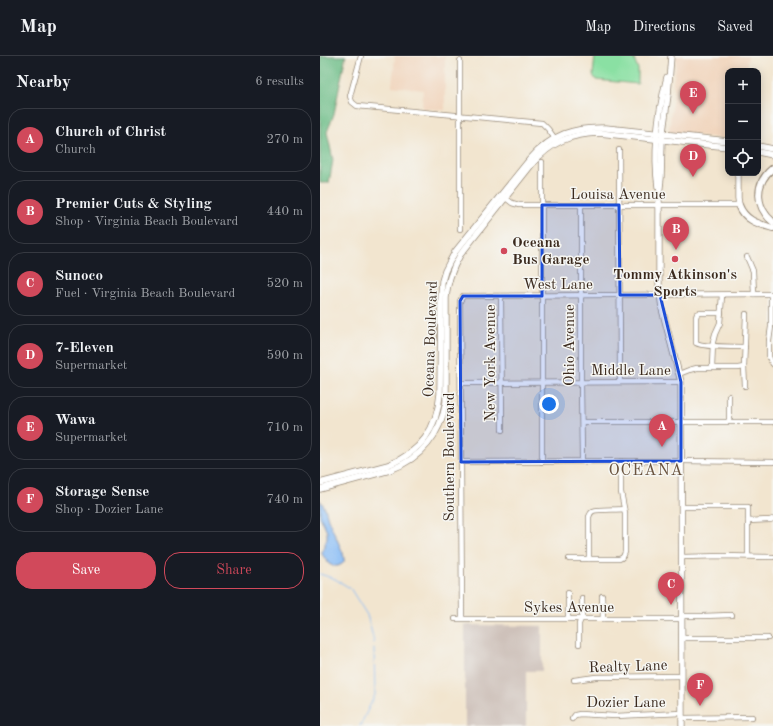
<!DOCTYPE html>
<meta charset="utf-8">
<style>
body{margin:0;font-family:"Old Standard TT",serif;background:#242831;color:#f1f3f6}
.controls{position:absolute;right:12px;top:12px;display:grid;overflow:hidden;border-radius:8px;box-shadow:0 2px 10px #0003}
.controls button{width:36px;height:36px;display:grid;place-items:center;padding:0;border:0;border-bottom:1px solid #363941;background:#171b24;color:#f1f3f6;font:20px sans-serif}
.you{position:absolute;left:229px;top:348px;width:14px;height:14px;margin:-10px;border:3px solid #fff;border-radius:50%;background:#1a73e8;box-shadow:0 0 0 6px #1a73e833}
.badge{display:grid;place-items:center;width:26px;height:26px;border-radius:50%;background:#d1495b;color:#fff;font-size:13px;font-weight:700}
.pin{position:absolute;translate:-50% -33px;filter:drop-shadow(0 1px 2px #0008)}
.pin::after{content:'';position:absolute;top:21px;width:14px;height:12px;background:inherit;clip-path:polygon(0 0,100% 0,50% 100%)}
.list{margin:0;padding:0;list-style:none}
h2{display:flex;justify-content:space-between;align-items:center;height:52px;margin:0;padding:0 16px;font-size:17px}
h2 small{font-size:13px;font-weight:400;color:#9ea1a6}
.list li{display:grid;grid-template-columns:26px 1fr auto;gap:12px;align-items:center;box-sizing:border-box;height:64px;margin:0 8px 8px;padding:0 8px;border:1px solid #363941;border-radius:16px}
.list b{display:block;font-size:15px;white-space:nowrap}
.list p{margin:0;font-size:13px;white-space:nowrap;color:#9ea1a6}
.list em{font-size:13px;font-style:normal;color:#9ea1a6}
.actions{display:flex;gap:8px;padding:12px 16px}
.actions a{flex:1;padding:9px 0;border:1px solid #d1495b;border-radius:16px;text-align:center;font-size:14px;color:#d1495b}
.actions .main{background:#d1495b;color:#fff}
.icon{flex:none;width:22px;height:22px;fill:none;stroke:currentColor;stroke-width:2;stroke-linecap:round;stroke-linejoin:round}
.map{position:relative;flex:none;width:453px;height:670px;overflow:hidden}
header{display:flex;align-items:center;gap:24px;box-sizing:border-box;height:56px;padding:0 20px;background:#171b24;border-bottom:1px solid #363941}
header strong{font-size:19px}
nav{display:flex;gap:22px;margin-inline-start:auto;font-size:14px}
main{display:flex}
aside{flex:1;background:#171b24}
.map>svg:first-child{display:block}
.built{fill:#f1d5bd}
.industrial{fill:#cec1ba}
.green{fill:#8ae0a3;stroke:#628560}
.forest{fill:#6fbe89;stroke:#557454}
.water{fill:#88bcf6;stroke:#62738a}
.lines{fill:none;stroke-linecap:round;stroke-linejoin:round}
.stream{stroke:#88bcf6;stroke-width:1}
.minor-casing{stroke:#968876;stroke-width:6}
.major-casing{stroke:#968876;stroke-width:7}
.highway-casing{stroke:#968876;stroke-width:8}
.minor{stroke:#fff;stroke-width:4.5}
.major{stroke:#fff;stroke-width:5.5}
.highway{stroke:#fff;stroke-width:6}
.marked{fill:#1d4ed8;fill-opacity:0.2;stroke:#1d4ed8;stroke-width:3;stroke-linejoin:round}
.poi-dot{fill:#d1495b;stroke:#f6f6f2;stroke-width:1.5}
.labels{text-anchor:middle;stroke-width:3;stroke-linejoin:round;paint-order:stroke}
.street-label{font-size:15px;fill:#3b2a1e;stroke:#f6f6f2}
.poi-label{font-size:15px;font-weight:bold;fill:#3b2a1e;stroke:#f6f6f2;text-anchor:start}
.neighbourhood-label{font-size:16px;letter-spacing:1px;fill:#6a533e;stroke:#f6f6f2}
</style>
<header>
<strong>Map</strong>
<nav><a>Map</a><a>Directions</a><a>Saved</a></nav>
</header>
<main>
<aside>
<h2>Nearby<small>6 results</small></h2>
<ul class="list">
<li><span class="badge">A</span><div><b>Church of Christ</b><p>Church</p></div><em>270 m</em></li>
<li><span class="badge">B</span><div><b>Premier Cuts &amp; Styling</b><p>Shop · Virginia Beach Boulevard</p></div><em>440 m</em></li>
<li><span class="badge">C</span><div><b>Sunoco</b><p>Fuel · Virginia Beach Boulevard</p></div><em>520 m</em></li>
<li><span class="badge">D</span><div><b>7-Eleven</b><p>Supermarket</p></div><em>590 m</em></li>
<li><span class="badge">E</span><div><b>Wawa</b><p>Supermarket</p></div><em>710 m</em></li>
<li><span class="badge">F</span><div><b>Storage Sense</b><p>Shop · Dozier Lane</p></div><em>740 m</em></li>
</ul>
<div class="actions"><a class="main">Save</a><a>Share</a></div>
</aside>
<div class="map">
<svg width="453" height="670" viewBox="0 0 453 670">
<rect width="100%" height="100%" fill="#f6f6f2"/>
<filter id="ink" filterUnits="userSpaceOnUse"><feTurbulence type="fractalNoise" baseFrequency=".025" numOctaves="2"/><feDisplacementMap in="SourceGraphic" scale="8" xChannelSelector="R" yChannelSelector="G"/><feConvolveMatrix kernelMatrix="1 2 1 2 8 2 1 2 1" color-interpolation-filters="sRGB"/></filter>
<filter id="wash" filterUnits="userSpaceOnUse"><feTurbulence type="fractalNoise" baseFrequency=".012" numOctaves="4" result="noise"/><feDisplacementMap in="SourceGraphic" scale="16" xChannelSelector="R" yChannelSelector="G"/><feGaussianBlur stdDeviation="0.9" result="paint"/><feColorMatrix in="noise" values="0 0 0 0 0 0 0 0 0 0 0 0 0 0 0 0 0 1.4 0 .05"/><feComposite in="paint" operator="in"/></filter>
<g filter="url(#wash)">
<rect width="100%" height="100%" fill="#f2e5cf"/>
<g class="built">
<path d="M75,0H125V54L102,52L103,34L72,30Z"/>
<path d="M356,0H428L426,15H408V83L349,76V75L354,33L353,27L356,9Z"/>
</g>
<path class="industrial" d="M145,569L222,570V615H206V670H145Z"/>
<path class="green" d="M275,0H313L318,13V28L276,24L273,19Z"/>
<path class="forest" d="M0,0H26L25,3L14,58L7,76L13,104L9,127H0Z"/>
<path class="water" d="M0,444L5,452L8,463L23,497L24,503V506L22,508L18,510H13L9,508L2,498V495L7,482V476L0,460Z"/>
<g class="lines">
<g class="stream">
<path d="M0,518L15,523L30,532L47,559L53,581L54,587"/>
<path d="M40,670L55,639L54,592"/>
</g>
</g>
</g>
<g filter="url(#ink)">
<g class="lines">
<g class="minor-casing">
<g id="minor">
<path d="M41,0L30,40L32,46L37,50L222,67L228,73L236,84"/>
<path d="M140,5V173"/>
<path d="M299,94L300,326"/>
<path d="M222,106V406"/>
<path d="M183,140L192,147L199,149H419"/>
<path d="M261,149V326L262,405"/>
<path d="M427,201L433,215L434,238"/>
<path d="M451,238V271L449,285V301L451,305L453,308"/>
<path d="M181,240L182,374"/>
<path d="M401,257H380L377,258L376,261V287C386,292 413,290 425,291"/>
<path d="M392,312L393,286L395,278L400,267L402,239"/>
<path d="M359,318L369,314L377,312H418L424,311"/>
<path d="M141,327L361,326"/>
<path d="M425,330L424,311L426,258"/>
<path d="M409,340V365"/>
<path d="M262,366H453"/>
<path d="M141,406L361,405L453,406"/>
<path d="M362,451H428V500"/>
<path d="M428,465L450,464L453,463"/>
<path d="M362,501L403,500L453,501"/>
<path d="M249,503H299C303,502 304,500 305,496V457L301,436V405"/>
<path d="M269,503V461C270,458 270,457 273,455C278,453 297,454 304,453"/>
<path d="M282,540L283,563"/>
<path d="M362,560H382L412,559"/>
<path d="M142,562L140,245L143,240L453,238"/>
<path d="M135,563H362"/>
<path d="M248,563V537"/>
<path d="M362,582H448"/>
<path d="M259,588V568L262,560V542"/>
<path d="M254,624L276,621L362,620"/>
<path d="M362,662L432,661"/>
<path d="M252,663L255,659L260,658L295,660L362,657"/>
</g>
</g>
<g class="major-casing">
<g id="major">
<path d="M351,0L348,39L342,83L341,122L339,140V229L342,253L361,326L362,670"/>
<path d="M438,90L453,93"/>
<path d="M438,96L453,99"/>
<path d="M418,117V142L419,149"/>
<path d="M338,131C333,94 338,57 347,21"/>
<path d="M0,427L68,409C101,396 117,373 120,338L121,242L122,225L125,215L129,207L135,196L210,103C232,78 254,71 286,72L408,85"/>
<path d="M0,433L70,414C102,402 120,380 126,346V242C127,226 132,213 140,199L212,108C231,86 250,78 279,77L408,91"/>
</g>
</g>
<g class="highway-casing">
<g id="highway">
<path d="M453,112C434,127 435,151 453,166"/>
<path d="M419,149C425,165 439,168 453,172"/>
</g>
</g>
<use href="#minor" class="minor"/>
<use href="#major" class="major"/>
<use href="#highway" class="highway"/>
</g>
</g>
<path class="marked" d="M222,149H299L300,239H340L361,326V405L141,406L140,245L143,240H222Z"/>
<g class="poi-dot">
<circle cx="184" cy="195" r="4"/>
<circle cx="355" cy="203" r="4"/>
</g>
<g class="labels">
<g class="street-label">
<text x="298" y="143">Louisa Avenue</text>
<text x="238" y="233">West Lane</text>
<text transform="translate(110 283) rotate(-88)" y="5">Oceana Boulevard</text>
<text transform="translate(249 289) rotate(-90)" y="5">Ohio Avenue</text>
<text transform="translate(170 307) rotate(-90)" y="5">New York Avenue</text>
<text x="311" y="319">Middle Lane</text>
<text transform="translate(129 401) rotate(-90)" y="5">Southern Boulevard</text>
<text x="249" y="556">Sykes Avenue</text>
<text transform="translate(308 610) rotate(-2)" y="5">Realty Lane</text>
<text x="306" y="651">Dozier Lane</text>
</g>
<g class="poi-label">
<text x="192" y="191">Oceana<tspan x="192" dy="17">Bus Garage</tspan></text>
<text x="355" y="223" text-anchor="middle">Tommy Atkinson's<tspan x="355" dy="17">Sports</tspan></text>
</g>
<g class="neighbourhood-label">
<text x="326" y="419">OCEANA</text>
</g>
</g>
</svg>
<div class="controls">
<button>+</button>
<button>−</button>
<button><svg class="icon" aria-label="locate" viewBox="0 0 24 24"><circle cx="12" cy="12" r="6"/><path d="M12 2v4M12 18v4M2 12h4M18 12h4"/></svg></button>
</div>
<div class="you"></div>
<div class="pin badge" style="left:342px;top:391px">A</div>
<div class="pin badge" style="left:356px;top:194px">B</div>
<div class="pin badge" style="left:351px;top:549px">C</div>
<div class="pin badge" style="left:373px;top:121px">D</div>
<div class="pin badge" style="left:373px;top:58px">E</div>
<div class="pin badge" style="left:380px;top:650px">F</div>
</div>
</main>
